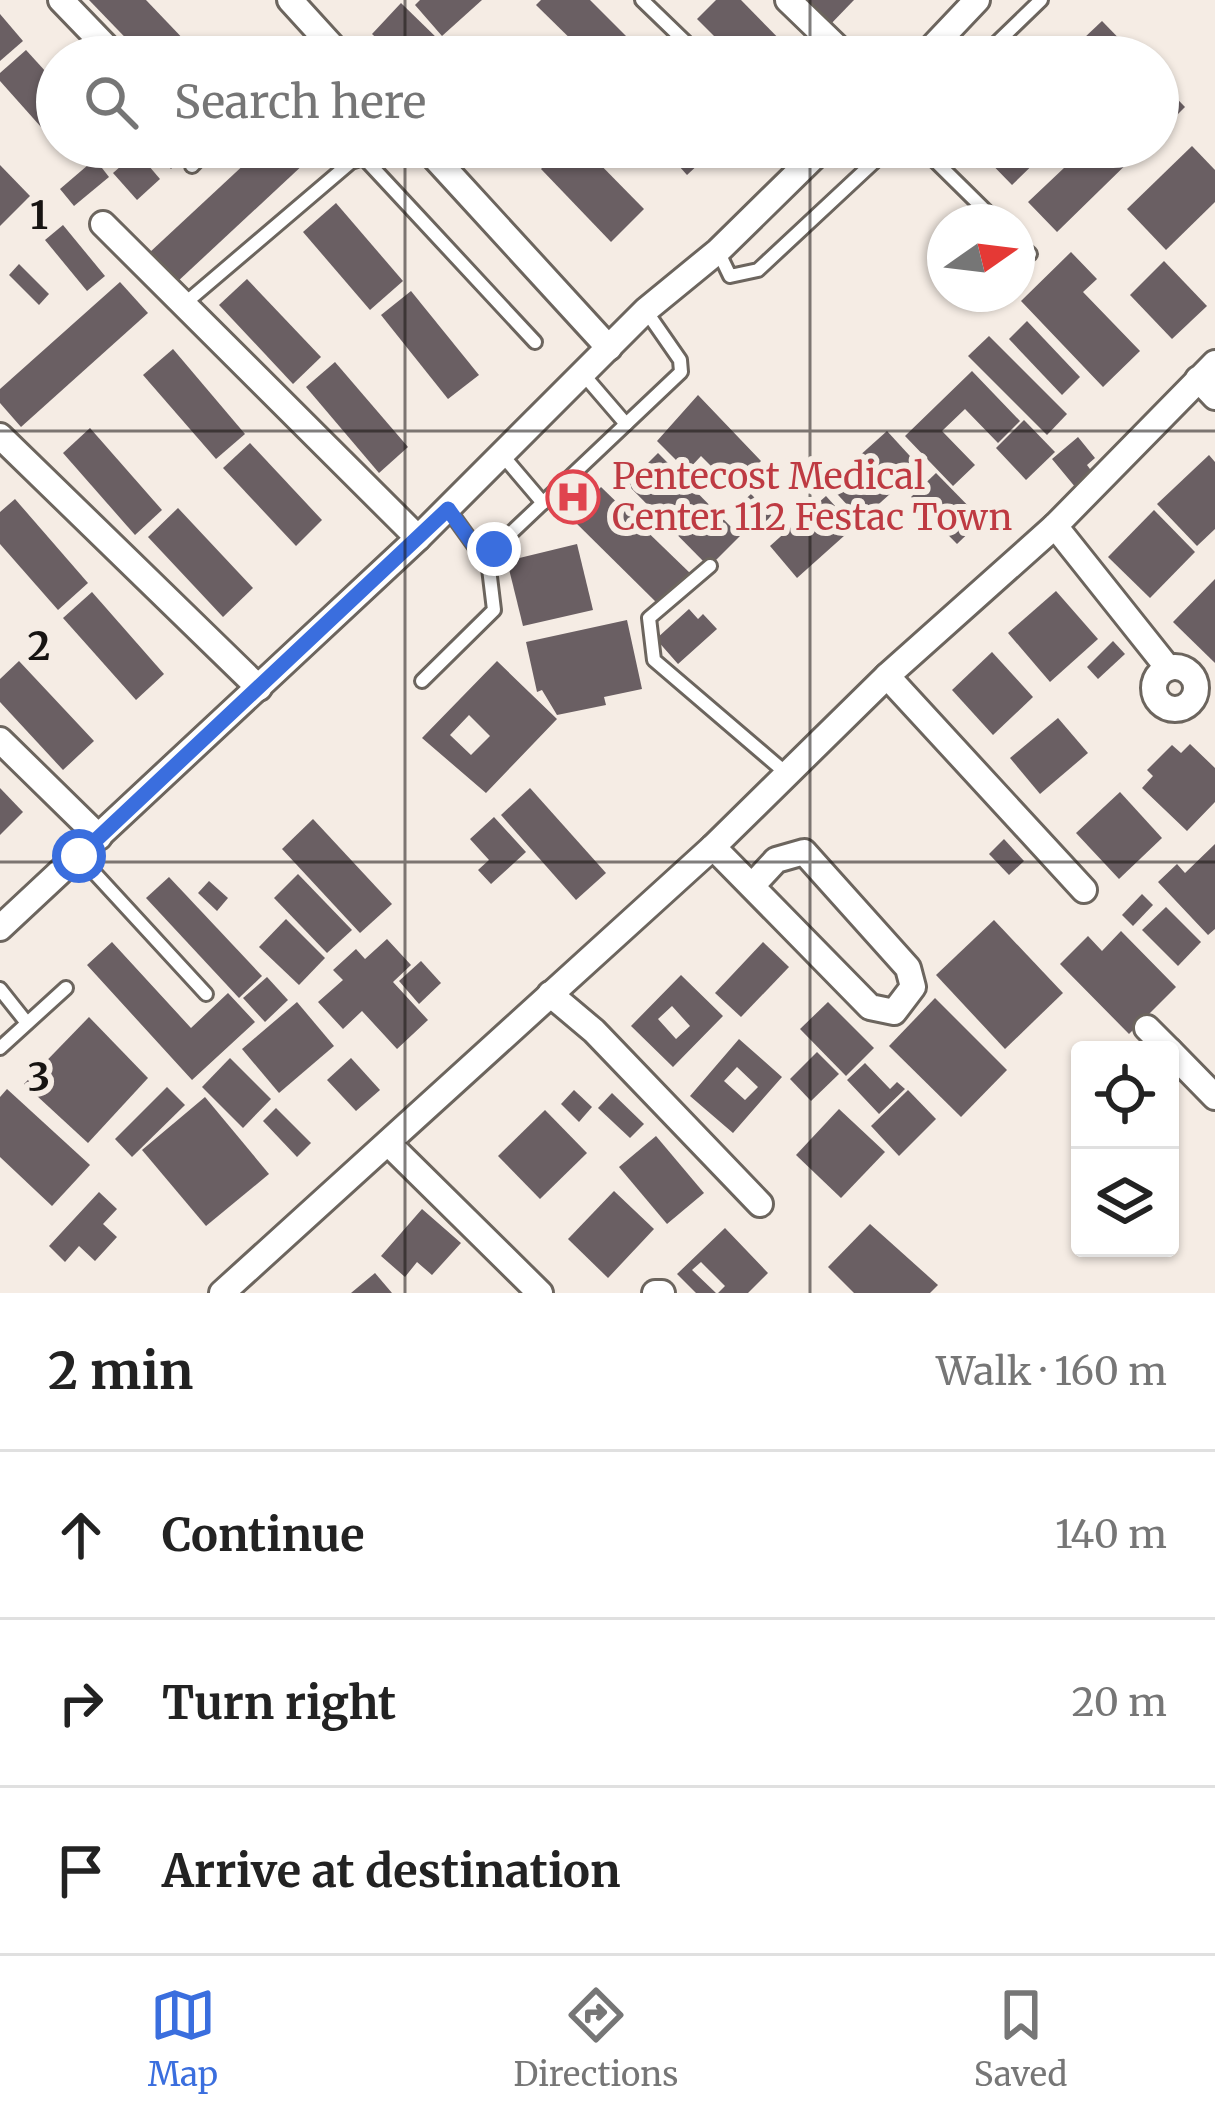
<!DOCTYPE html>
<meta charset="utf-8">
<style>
body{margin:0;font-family:Merriweather,serif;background:#f2f2f2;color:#222}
.controls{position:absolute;right:36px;bottom:36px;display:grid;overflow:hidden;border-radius:12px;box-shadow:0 3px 9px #0004}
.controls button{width:108px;height:108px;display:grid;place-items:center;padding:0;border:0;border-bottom:3px solid #e0e0e0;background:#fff;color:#222;font:60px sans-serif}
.compass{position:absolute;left:927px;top:204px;width:108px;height:108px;border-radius:50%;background:#fff;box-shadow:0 3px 9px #0004;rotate:76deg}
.stop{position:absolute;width:36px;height:36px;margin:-27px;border:9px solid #3a6ede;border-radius:50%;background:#fff}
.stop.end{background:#3a6ede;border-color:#fff;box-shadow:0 3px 12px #0008}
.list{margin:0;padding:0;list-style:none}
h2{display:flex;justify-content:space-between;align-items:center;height:156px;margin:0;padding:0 48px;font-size:51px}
h2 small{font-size:39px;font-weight:400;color:#767676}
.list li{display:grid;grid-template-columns:78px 1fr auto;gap:36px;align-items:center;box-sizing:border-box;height:168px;padding:0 48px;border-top:3px solid #e0e0e0}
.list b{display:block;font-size:45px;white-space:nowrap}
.list em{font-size:39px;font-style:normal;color:#767676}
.icon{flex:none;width:66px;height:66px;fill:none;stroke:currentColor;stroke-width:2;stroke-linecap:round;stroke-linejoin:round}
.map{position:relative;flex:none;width:1215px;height:1293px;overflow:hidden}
.search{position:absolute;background:#fff;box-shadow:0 3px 9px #0004;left:36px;right:36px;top:36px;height:132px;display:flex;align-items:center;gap:30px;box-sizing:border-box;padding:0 42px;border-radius:66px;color:#767676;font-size:45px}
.sheet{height:660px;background:#fff}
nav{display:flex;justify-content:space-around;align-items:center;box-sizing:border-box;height:168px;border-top:3px solid #e0e0e0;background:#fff;font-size:33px;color:#767676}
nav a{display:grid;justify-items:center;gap:6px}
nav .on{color:#3a6ede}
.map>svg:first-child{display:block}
.building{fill:#6a5f63;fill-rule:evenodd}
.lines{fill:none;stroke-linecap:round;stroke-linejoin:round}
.lane-casing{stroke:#6c655e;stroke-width:18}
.street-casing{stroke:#6c655e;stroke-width:30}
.lane{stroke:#fff;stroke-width:12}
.street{stroke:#fff;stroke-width:24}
.route{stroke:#3a6ede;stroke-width:15}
.grid{fill:none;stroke:#171412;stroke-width:3;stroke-opacity:0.55}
.labels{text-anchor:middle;stroke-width:12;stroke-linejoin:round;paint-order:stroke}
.health-label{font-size:36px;fill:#be3a42;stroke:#f5ece4;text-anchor:start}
.grid-label{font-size:39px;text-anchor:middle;font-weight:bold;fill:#171412;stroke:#f5ece4;stroke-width:12;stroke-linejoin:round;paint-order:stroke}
</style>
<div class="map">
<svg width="1215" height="1293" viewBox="0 0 1215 1293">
<rect width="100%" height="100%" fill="#f5ece4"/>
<g class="building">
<path d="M89,0H146L189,45L176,57H144Z"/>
<path d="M420,0H482L442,36L415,5Z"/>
<path d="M541,0H590L639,49L632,57H589L536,5Z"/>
<path d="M716,0H741L797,57H735L697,19Z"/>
<path d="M796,0H854L826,29Z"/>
<path d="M401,3L442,43L429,57H396L372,34Z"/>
<path d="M0,14L23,41L0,61Z"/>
<path d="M1102,21L1137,57H1064Z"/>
<path d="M26,50L57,84V145L0,81V73Z"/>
<path d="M1158,79L1185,107L1158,134Z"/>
<path d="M1192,146L1215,170V202L1166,250L1127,209Z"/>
<path d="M149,147H192L171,169Z"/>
<path d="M263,147H293L306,162L176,283L149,253Z"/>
<path d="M563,147H583L644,209L611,242L541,169Z"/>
<path d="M662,147H717L687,175Z"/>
<path d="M975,147H1076L1081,152L1087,147H1144L1057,232L1028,202L1065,167L1048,150L1012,185Z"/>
<path d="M137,152L160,179L137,200L113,173Z"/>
<path d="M95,159L109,177L74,206L60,189Z"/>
<path d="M0,165L30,196L0,226Z"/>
<path d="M336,203L403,281L370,310L303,232Z"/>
<path d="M63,225L105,276L87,291L45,240Z"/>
<path d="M1071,252L1097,279L1083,292L1140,351L1103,387L1021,301Z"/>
<path d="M1164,261L1207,306L1172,339L1130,295Z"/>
<path d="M19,264L49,294L39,305L9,275Z"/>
<path d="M247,279L321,357L293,384L219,305Z"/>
<path d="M120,282L148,313L21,427L0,403V389Z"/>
<path d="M411,291L479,375L448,399L381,315Z"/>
<path d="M1027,321L1080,377L1062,395L1009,339Z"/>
<path d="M989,336L1067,414L1047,435L968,356Z"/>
<path d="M173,349L245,434L216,459L143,375Z"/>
<path d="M335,362L408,447L379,473L306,387Z"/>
<path d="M972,371L1020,421L998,443L965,409L942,431L975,465L953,486L905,436Z"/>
<path d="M698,395L761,461L734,489L701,456L687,471L657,441Z"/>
<path d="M1024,420L1055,452L1026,480L996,448Z"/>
<path d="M90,428L162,510L135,535L63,453Z"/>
<path d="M887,431L920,467L861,520L828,484Z"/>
<path d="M1078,437L1095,458L1087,465L1093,473L1076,488L1052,459Z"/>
<path d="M250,443L322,520L296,546L223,468Z"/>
<path d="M658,453L740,536L709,567L627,484Z"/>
<path d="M1209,455L1215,462V529L1197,546L1157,504Z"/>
<path d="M936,473L982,520L957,544L911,497Z"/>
<path d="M601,487L691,574L660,606L571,518Z"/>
<path d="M751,494L774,518L759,532L736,508Z"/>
<path d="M826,496L854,527L797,578L770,546Z"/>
<path d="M15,499L88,583L58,610L0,544V512Z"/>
<path d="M178,508L253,588L223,617L148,537Z"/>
<path d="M1154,510L1195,552L1150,598L1108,557Z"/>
<path d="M577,544L593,610L523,626L507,561Z"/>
<path d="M1215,579V663L1173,622Z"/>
<path d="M1056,591L1098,639L1050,682L1008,633Z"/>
<path d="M92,592L164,674L136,700L63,618Z"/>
<path d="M689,609L698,619L703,614L717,629L678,664L656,639Z"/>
<path d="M627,620L642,689L604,697L606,705L557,715L542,690L537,692L526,642Z"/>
<path d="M1113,641L1125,654L1098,679L1087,667Z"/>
<path d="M992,652L1033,697L993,735L952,690Z"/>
<path d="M19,661L94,741L63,770L0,702V679Z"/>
<path d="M497,661L557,719L486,793L422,738ZM469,715L490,736L471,755L450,735Z"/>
<path d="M1058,718L1088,753L1040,794L1010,758Z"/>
<path d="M1190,744L1215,768V802L1187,831L1142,788L1153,776L1147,770L1172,745L1181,753Z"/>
<path d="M0,788L23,812L0,835Z"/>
<path d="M530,788L606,873L576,900L501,815Z"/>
<path d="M1120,792L1162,838L1119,879L1076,833Z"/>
<path d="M494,817L526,852L491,884L478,870L489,860L470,839Z"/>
<path d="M313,819L392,904L360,933L282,849Z"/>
<path d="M1004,839L1024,861L1009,875L989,854Z"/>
<path d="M1215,844V929L1208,935L1158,882L1177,864L1185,873Z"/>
<path d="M298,874L352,930L327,953L274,898Z"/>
<path d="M169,877L262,976L239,998L146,898Z"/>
<path d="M209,881L228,898L217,911L198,893Z"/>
<path d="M1142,894L1153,905L1133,926L1122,915Z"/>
<path d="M1166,907L1201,942L1178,966L1142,930Z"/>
<path d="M286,919L325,958L299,985L259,947Z"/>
<path d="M994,920L1063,993L1005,1049L936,975Z"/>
<path d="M1121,931L1176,987L1129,1034L1060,964L1088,936L1102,951Z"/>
<path d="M387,939L411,965L393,982L428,1020L397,1049L362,1011L343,1029L318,1002L343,980L333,970L356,949L365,959Z"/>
<path d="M112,942L191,1028L228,993L255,1022L192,1080L87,965Z"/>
<path d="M763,942L789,967L741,1017L715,993Z"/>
<path d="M421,961L441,983L419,1004L399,981Z"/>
<path d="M681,975L723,1016L673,1067L631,1026ZM672,1006L690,1026L676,1039L658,1019Z"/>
<path d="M267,977L288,1000L265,1022L243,998Z"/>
<path d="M935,998L1007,1070L961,1117L889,1046Z"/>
<path d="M297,1002L334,1046L279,1093L242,1049Z"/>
<path d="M828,1002L874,1048L846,1076L800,1029Z"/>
<path d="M89,1017L148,1078L88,1143L24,1084Z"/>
<path d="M739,1039L782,1077L733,1133L690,1096ZM737,1067L758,1087L745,1100L724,1081Z"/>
<path d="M817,1052L839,1074L811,1101L790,1079Z"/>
<path d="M230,1058L271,1099L243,1128L202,1087Z"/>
<path d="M351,1058L380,1090L356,1111L327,1080Z"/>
<path d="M865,1063L890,1089L897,1082L905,1089L879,1114L847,1080Z"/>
<path d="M167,1087L185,1105L132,1157L115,1139Z"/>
<path d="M7,1089L90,1165L52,1206L0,1157V1097Z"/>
<path d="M574,1090L592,1107L579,1122L561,1104Z"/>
<path d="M908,1090L936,1119L899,1156L871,1126Z"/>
<path d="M612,1093L644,1124L630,1138L598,1108Z"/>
<path d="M205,1097L269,1174L206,1226L142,1150Z"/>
<path d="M276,1108L311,1143L297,1157L263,1121Z"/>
<path d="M839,1109L885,1152L841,1198L796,1155Z"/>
<path d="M545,1110L587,1153L540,1199L498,1156Z"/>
<path d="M656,1136L704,1193L667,1224L619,1167Z"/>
<path d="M614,1191L654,1229L608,1278L568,1239Z"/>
<path d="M99,1192L117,1209L103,1224L117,1237L95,1261L79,1246L65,1262L49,1246Z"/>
<path d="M422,1209L461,1243L432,1275L417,1262L405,1277L381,1256Z"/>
<path d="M870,1224L938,1285L930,1293H854L828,1267Z"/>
<path d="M725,1228L768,1273L748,1293H718L725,1286L701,1262L692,1270L716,1293H696L677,1274Z"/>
<path d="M375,1273L392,1293H351Z"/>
</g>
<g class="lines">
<g class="lane-casing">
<g id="lane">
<path d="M642,0L701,57"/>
<path d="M982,57L1041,0"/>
<path d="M794,147L808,160"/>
<path d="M921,147L997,222"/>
<path d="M192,166L210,147"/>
<path d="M1017,242L1030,254"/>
<path d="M718,251L730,276L758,270L890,147"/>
<path d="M183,305L351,162L364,158L535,342"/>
<path d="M583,374L626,424"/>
<path d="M503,456L543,503"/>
<path d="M448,509L479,552L494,549L681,372L680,360L646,311"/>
<path d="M710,566L649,618L654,660L786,773"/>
<path d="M422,681L494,610L487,552"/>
<path d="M79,856L206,994"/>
<path d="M0,989L27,1023"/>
<path d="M0,1048L66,988"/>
</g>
</g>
<g class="street-casing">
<g id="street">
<path d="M61,0L116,57"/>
<path d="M290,0L342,57"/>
<path d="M788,0L847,57"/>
<path d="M923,57L977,0"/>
<path d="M425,147L609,348"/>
<path d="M103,224L418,538"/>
<path d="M1198,379L1215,397"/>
<path d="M0,436L259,688"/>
<path d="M1055,526L1168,668"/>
<circle cx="1175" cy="688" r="21"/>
<path d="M887,676L1084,890"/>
<path d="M0,740L99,837"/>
<path d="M713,847L870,1007L894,1012L913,987L908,968L804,852L776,860L752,886"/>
<path d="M0,928L418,538L646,310L718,251L824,147"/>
<path d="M550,994L594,1031L760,1204"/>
<path d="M1147,1028L1169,1050"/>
<path d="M1170,1051L1215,1097"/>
<path d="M388,1143L540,1293"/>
<path d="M222,1293L713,847L887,676L1055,526L1215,363"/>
<path d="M655,1293H662"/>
</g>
</g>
<use href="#lane" class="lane"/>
<use href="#street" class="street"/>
</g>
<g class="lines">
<path class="route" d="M79,856L448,509L479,552L494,549"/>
</g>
<path class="grid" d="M405,0V57M810,0V57M405,147V1293M810,147V1293M0,431H1215M0,862H1215"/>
<defs>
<g id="hospital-ring" transform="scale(2.7)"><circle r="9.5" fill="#f5ece4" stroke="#e0444e" stroke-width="1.5"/><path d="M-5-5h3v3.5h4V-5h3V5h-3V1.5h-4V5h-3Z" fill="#e0444e"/></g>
</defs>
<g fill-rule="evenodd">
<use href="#hospital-ring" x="573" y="497"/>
</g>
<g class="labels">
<g class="health-label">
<text x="612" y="489">Pentecost Medical<tspan x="612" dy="41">Center 112 Festac Town</tspan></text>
</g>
</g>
<g class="grid-label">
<text x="39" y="229">1</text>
<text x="39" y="660">2</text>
<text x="39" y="1091">3</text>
</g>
</svg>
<div class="controls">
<button><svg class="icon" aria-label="locate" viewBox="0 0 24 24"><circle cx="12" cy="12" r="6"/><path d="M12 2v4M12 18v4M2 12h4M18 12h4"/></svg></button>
<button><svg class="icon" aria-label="layers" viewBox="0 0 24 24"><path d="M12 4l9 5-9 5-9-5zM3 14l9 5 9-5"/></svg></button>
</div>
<svg class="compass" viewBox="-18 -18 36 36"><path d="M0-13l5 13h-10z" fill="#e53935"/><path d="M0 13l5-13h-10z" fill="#767676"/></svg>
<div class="stop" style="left:79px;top:856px"></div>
<div class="stop end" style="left:494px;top:549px"></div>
<div class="search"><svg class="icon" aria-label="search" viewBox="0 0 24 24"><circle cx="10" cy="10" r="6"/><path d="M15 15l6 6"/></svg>Search here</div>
</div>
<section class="sheet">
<h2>2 min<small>Walk · 160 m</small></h2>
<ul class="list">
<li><svg class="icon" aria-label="ahead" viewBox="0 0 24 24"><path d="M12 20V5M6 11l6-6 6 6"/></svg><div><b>Continue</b></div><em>140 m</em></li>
<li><svg class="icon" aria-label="right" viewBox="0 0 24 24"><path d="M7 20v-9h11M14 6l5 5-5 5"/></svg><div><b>Turn right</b></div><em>20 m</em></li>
<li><svg class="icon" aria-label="arrive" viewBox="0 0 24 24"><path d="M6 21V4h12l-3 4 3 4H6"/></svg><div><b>Arrive at destination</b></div></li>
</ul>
</section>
<nav>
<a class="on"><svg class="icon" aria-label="map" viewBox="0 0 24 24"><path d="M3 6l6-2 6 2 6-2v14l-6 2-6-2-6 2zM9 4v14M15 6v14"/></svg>Map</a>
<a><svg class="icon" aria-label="directions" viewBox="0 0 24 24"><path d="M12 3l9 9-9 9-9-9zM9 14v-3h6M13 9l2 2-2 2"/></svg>Directions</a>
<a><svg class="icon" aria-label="saved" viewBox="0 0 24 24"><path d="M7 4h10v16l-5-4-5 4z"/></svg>Saved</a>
</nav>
